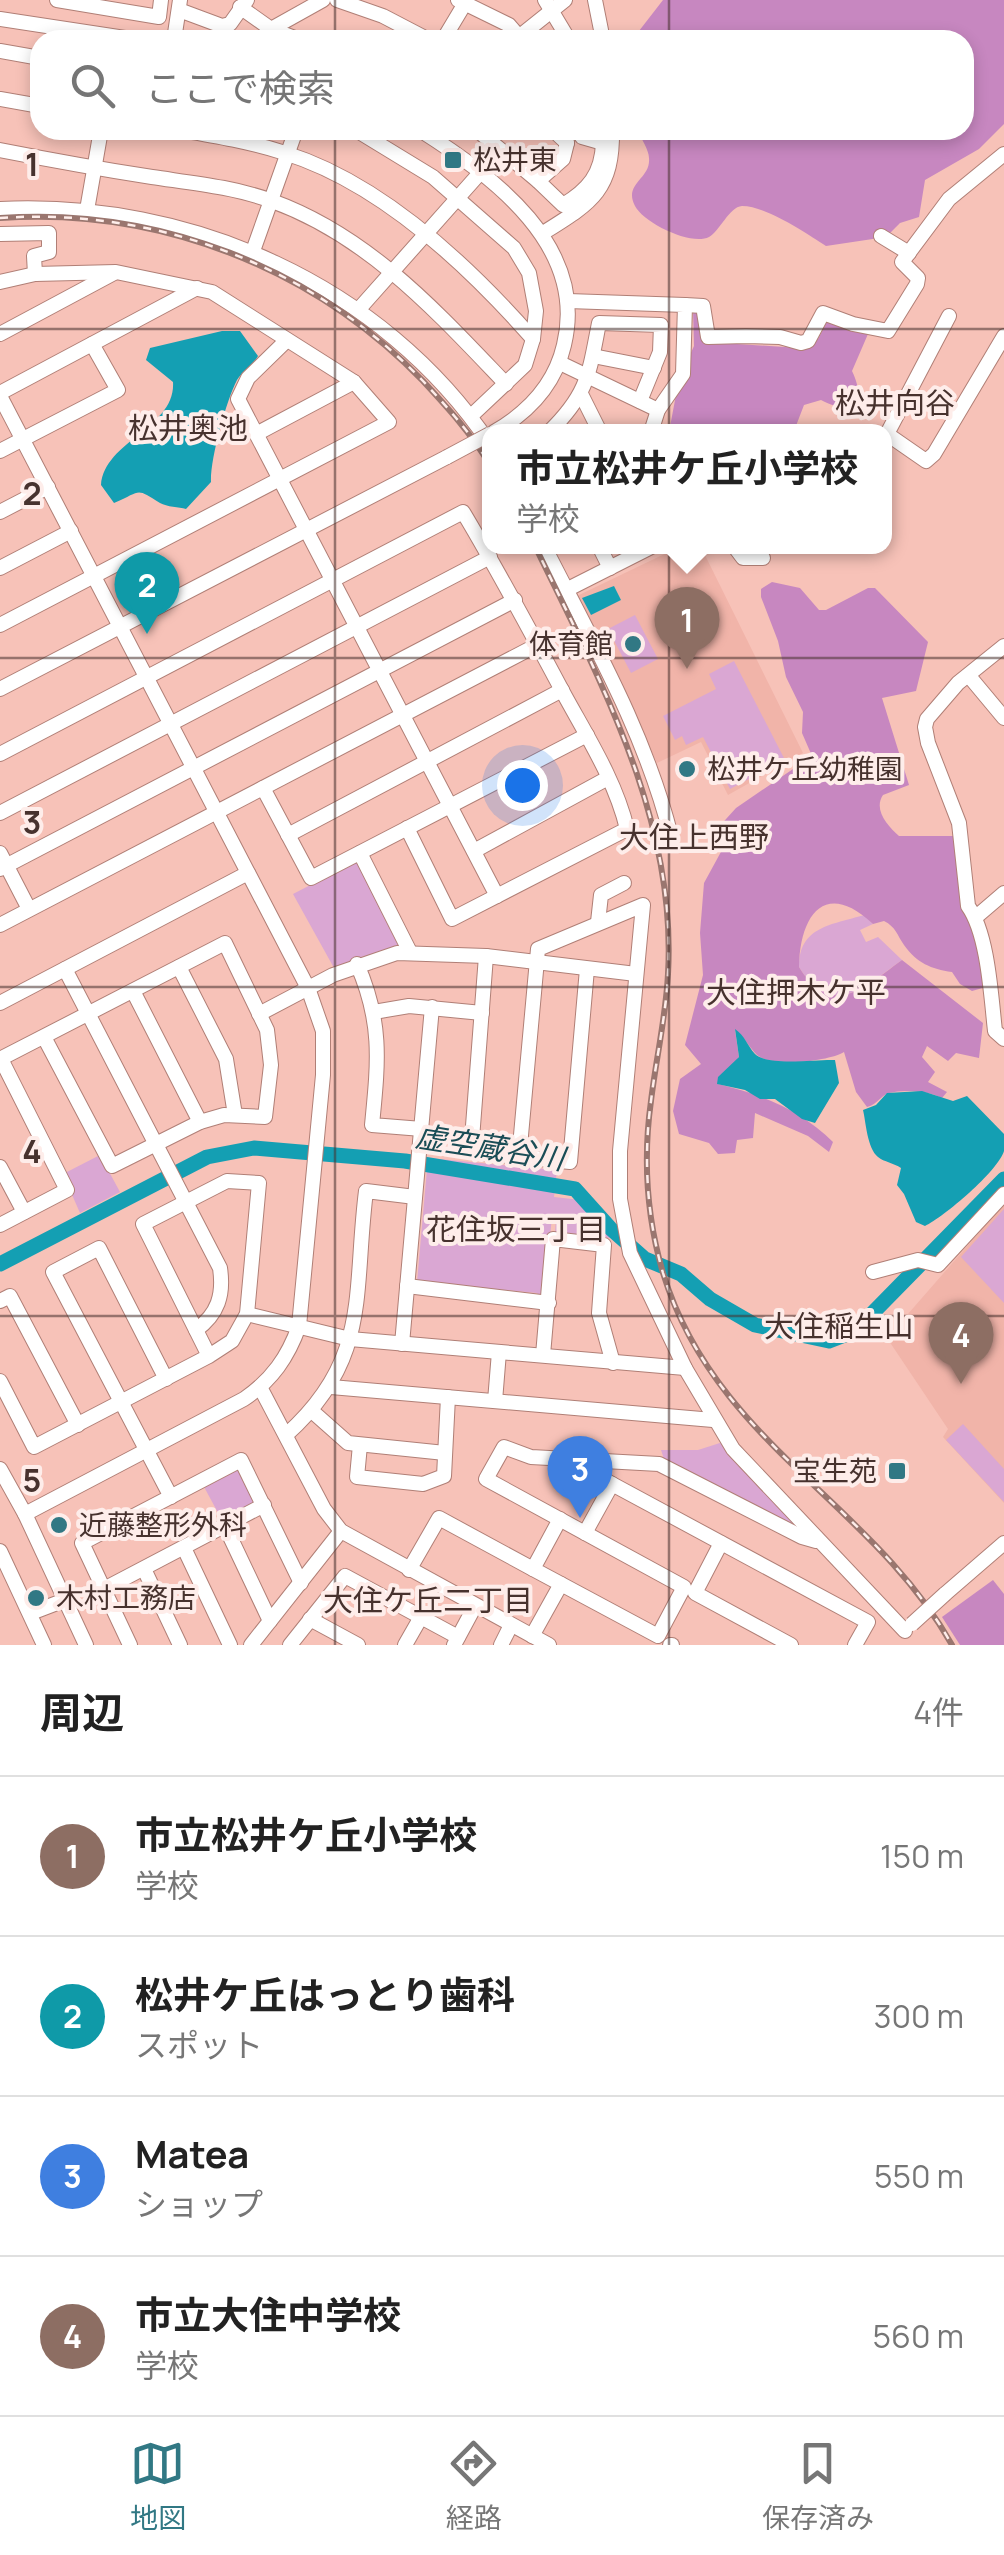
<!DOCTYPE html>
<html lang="ja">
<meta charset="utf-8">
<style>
body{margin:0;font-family:Manrope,"Noto Sans JP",sans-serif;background:#f6f6f6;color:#222}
.you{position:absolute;left:522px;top:785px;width:35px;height:35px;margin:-25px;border:8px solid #fff;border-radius:50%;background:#1a73e8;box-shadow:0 0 0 15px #1a73e833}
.badge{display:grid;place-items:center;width:65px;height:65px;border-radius:50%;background:#317884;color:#fff;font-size:32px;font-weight:700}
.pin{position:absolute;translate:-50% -82px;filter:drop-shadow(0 2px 5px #0008)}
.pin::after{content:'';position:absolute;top:52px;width:35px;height:30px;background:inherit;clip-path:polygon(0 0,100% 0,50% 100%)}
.popup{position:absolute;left:482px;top:424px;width:410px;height:130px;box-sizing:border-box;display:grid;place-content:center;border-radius:20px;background:#fff;filter:drop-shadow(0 2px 8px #0005);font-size:32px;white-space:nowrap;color:#767676}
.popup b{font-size:38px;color:#222}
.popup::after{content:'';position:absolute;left:50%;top:100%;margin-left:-20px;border:20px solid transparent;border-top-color:#fff}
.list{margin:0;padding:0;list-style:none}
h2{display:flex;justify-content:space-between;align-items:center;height:130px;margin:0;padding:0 40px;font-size:42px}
h2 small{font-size:32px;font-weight:400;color:#767676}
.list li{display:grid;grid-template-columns:65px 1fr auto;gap:30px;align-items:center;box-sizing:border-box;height:160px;padding:0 40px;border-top:2px solid #e0e0e0}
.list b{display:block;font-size:38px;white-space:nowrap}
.list p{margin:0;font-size:32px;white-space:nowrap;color:#767676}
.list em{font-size:32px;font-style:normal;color:#767676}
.icon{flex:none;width:55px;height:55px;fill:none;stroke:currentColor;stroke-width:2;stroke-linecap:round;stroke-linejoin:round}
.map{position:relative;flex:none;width:1004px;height:1645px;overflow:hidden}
.search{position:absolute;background:#fff;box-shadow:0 5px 15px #0003;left:30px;right:30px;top:30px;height:110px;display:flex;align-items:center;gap:25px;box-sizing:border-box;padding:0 35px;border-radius:30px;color:#767676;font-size:38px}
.sheet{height:770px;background:#fff}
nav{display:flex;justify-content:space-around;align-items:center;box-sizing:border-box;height:140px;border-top:2px solid #e0e0e0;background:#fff;font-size:28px;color:#767676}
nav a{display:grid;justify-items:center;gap:5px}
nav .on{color:#317884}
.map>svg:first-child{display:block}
.built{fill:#f1b4a9}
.green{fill:#daa7d3}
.forest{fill:#c787c0}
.water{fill:#149fb3}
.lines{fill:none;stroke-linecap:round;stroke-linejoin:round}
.river{stroke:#149fb3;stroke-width:15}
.minor-casing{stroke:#b07f76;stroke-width:16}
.minor{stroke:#fff;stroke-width:14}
.rail-casing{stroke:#9a766f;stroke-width:6}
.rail{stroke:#feedea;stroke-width:2.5;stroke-dasharray:8;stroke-linecap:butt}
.minor-bridge-casing{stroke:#b07f76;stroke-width:16;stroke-linecap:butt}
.minor-bridge{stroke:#fff;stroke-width:14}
.grid{fill:none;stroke:#47322e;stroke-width:2.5;stroke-opacity:0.55}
.poi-dot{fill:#317884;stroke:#feedea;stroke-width:4}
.labels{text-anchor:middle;stroke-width:8;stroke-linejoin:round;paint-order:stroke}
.poi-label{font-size:28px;fill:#47322e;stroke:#feedea;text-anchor:start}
.neighbourhood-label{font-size:30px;fill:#47322e;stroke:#feedea}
.water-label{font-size:30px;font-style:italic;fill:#1a4d56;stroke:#feedea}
.grid-label{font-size:32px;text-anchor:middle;font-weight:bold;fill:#47322e;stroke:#feedea;stroke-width:8;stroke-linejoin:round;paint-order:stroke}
</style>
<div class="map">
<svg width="1004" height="1645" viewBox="0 0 1004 1645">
<rect width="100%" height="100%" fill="#f7c2b8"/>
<g class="built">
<path d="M679,547H701L803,753L728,795L701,742L657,763L577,596Z"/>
<path d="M1004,1204V1503L943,1437L948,1429L887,1338Z"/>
</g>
<g class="green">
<path d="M635,615L658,659L631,673L608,629Z"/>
<path d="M734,661L785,760L730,789L703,737L686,745L682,736L675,740L663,716L716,689L709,674Z"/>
<path d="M357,861L404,948L361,957L334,968L293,894Z"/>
<path d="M864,915L873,924L860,930L866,942L878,937L902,960C865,986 832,1021 799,967C799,926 832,925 864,915Z"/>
<path d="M100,1155L120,1192L80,1213L63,1174Z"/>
<path d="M428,1158L557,1170L554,1197L581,1200L610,1238L555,1234L556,1218L552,1217L544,1295L539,1296L537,1293L417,1282Z"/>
<path d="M1004,1209V1303L961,1257Z"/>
<path d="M963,1424L1004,1469V1502L946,1440Z"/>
<path d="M723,1442L800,1527L799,1529L664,1459L661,1450H698Z"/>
<path d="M237,1467L241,1469L258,1501L223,1522L203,1485Z"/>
</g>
<g class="forest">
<path d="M663,0H1004V124L979,149L925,180L919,217L900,223L886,237L826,246C806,233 766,206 742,206C729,207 720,231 709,237C691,246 644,223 635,206C623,183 651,179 649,158C649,150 641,138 637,130H964V40H632Z"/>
<path d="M693,309L701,310L707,342L800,348L818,339L828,320L868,334L852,371C868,405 852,416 821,400L804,405L794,431L669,432L679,379L694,346Z"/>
<path d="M772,582L800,588L819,610H826L868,588H875L928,642L916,691L882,698L909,785L883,795C873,810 888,826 899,836H955L986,987L972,991L960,984L952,972C931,969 917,963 904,945C897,935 896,927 884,921L873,924C825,879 800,915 799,967C832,1021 866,986 902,960L983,1023L979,1058L956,1053L948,1061L927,1046L922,1057L935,1072L928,1082L947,1092L942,1098C929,1091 904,1089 889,1093C880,1096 878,1104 867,1107L856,1092L844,1052C830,1061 772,1068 757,1055C749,1047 745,1038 735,1030L739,1057L718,1084C761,1094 801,1110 833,1142L829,1152L808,1136L755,1113L753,1138L737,1140L735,1153L718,1154L709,1143L679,1134L673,1111L680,1079L701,1064L685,1045L703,975L700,933L704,883L734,828L730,824L717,829L736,808L812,756L802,733L803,712L786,677L778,641L761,597V589Z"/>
<path d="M993,1580L1004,1594V1645H960L942,1617Z"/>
</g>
<g class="water">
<path d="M222,331H240L258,356C253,365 243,371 237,380C226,401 210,460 211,482L186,509C179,507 167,507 160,503C135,487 142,491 114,503L101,485C105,440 176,428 173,382L146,360L150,348Z"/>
<path d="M614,586L621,600L591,615L582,598Z"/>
<path d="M735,1029C745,1036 747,1045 755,1054C769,1067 817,1059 835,1060L839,1083L815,1123L802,1119L775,1099H760L745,1090L717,1084L718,1077L739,1057Z"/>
<path d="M922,1091L953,1101L967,1096L1004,1134C1004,1140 1004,1146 1004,1151C998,1171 944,1217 925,1226L916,1222L904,1194L897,1185L901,1168C894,1163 884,1162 878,1157C867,1148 866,1122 863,1110L876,1105L887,1093Z"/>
</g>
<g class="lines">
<path class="river" d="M0,1264L207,1157L254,1148L405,1161L575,1189L610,1228L645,1259L681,1274L710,1299L755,1325L829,1341L855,1331L1004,1179"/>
<g class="minor-casing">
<g id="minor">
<path d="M57,0L159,17L161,0"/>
<path d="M337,0L383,16L429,40"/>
<path d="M458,0L509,25L522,40"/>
<path d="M545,0L569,40"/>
<path d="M595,0L603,40"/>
<path d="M240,7L271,29L267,40"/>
<path d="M179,10L222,26L230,24L247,0"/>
<path d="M0,19L138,40"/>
<path d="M520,36L565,0"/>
<path d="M174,40L180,0"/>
<path d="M300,40L271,29L323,0"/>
<path d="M443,40L467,0"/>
<path d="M0,51L40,58"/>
<path d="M0,99L40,106"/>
<path d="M181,130C216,136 251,142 285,153C381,183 468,265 533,339"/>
<path d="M356,130L433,177L514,248L529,273L536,311L533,339L525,365L471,416"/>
<path d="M420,130C494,177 588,246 564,345C555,384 529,412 494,432"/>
<path d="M477,130L538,181L563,159L567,143"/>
<path d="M553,130L567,143"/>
<path d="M0,150C51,160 101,169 152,177C192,183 234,187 272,201C369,236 437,312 506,384"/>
<path d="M538,181L563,205C588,190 602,174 603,143L582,137"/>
<path d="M0,209C190,200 382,284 490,444"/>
<path d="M87,210L101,130"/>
<path d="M543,233C591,203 613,191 612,130"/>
<path d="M0,234L49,233V252L34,256L35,274"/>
<path d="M881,236L909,253"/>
<path d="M253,251L296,130"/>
<path d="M0,282L35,274L116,272L212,292L354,382L389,422L0,625"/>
<path d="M568,301L685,305L683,374L658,410L651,432"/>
<path d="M685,305L703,306L708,337L746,336L780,337L801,343L808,341L823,313L853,324L888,331L917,284L918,278L902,262L949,199L1004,154"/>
<path d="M359,309L479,174"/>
<path d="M949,316L887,434L926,461L934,454L1004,336"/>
<path d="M0,334L114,273"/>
<path d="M287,340L248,378L238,399L497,896"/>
<path d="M593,356L654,368"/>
<path d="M560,363L658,410"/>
<path d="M0,393L197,288"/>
<path d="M581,394L600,432"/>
<path d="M0,396L308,988L323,1031V1075L299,1326C288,1357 272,1380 244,1399L25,1514"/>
<path d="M549,432C588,394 589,374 599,323L661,325L660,352L640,401"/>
<path d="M256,434L354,382"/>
<path d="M0,451L118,390L92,344"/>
<path d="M0,512L48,487"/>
<path d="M544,546C592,641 645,732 671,836"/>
<path d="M599,546L610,568"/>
<path d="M734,546L743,558H763"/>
<path d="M0,568L71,531"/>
<path d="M566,590L653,546"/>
<path d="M1004,646L958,683L927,719L925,727L928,743L959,823L968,906C988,934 991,996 995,1031L1004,1039"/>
<path d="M969,676L1004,718"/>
<path d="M0,689L447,457"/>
<path d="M0,754L463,512C499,572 532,634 565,696C588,738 616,782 627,829L452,919L407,828"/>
<path d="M263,788L311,878L587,735"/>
<path d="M0,813L490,557"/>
<path d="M288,835L562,690"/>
<path d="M474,851L608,778"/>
<path d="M0,853L29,909"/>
<path d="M360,853L410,952"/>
<path d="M0,869L515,600"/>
<path d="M976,917L1004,893"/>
<path d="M598,922L601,895L624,883"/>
<path d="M0,925L539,644"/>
<path d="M486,956L471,1152L570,1162L587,969"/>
<path d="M357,964C383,1023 378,1063 372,1125L422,1129"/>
<path d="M179,967L226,1059L235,1115"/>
<path d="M65,969L220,1268C224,1295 218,1314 196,1330"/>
<path d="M133,991L200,1122"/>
<path d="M0,1003L248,873"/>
<path d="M374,1012L409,1006L482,1013"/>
<path d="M259,1014L333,975L397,953L486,956L636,974"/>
<path d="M0,1059L225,943L267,1030L271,1065L265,1117L224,1115L200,1122L112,1166L44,1037"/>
<path d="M519,1157L538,949L643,905L620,1151V1199L630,1253L685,1368L733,1449L905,1631"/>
<path d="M0,1167L24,1212"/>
<path d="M0,1225L67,1190L1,1059"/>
<path d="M873,1272L918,1260L938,1265L1004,1194"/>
<path d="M407,1286L549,1303"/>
<path d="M0,1301L10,1296L78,1425"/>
<path d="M247,1314L350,1339L685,1368"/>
<path d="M402,1344L432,1007"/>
<path d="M543,1355L553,1239L604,1245L599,1313L613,1363"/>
<path d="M166,1379L99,1248L53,1272L171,1497"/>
<path d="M0,1381L34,1447L209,1356L232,1341L247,1314L259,1183L227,1181L143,1224L209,1356"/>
<path d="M260,1387L324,1509L341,1531L549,1645"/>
<path d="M331,1387L713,1420"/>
<path d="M495,1401L499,1352"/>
<path d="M313,1412L348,1443L445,1453"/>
<path d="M286,1435C371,1359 353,1294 366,1191L415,1197"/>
<path d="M360,1445L357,1477L423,1484L444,1476L448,1397"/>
<path d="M588,1462L597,1475L612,1484L868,1622L855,1645"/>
<path d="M0,1469L25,1514L86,1645"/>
<path d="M225,1526L270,1621"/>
<path d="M585,1533L612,1484"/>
<path d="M721,1543L695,1593L791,1645"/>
<path d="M184,1548L230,1645"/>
<path d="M0,1551L44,1645"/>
<path d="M144,1569L180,1645"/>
<path d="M409,1570L439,1518L533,1569"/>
<path d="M561,1584L658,1636L684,1587L486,1479L504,1447L531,1457L659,1464L802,1537L816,1541"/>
<path d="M104,1589L264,1505"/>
<path d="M945,1594L1004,1543"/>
<path d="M31,1613L65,1600"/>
<path d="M310,1619L358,1645"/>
<path d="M532,1636L561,1584L533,1569L560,1519"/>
<path d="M130,1645L82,1543L241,1460L301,1583"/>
<path d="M251,1645L341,1531"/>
<path d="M290,1645L345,1576L458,1637"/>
<path d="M405,1645L421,1617"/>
<path d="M454,1645L475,1606"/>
<path d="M501,1645L511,1625"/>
<path d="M670,1645H672"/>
</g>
</g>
<use href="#minor" class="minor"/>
<g class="rail-casing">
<g id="rail">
<path d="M0,218C158,207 313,267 423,381C447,407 471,433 490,465"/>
<path d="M535,546C600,681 677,819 668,974C666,1016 656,1059 651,1101C643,1158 647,1218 663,1273C715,1443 872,1502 952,1645"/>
</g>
</g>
<use href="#rail" class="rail"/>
<g class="minor-bridge-casing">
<g id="minor-bridge">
<path d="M447,457L490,434"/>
<path d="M912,1624L945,1594"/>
</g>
</g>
<use href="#minor-bridge" class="minor-bridge"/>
</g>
<path class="grid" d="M335,0V40M669,0V40M335,130V1645M669,130V1645M0,329H1004M0,658H1004M0,987H1004M0,1316H1004"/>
<g class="poi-dot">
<rect x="443" y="150" width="20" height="20" rx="5"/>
<circle cx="633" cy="644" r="10"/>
<circle cx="687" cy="769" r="10"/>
<rect x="887" y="1461" width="20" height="20" rx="5"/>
<circle cx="59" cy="1525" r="10"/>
<circle cx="36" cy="1598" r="10"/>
</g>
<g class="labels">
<g class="poi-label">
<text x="473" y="170">松井東</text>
<text x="613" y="654" text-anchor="end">体育館</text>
<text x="707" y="779">松井ケ丘幼稚園</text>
<text x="877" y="1481" text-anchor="end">宝生苑</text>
<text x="79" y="1535">近藤整形外科</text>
<text x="56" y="1608">木村工務店</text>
</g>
<g class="neighbourhood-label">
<text x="895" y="414">松井向谷</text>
<text x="188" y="439">松井奥池</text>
<text x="694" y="848">大住上西野</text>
<text x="796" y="1003">大住押木ケ平</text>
<text x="516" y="1240">花住坂三丁目</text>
<text x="839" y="1337">大住稲生山</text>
<text x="428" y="1611">大住ケ丘二丁目</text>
</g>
<g class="water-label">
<text transform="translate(490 1148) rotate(9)" y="10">虚空蔵谷川</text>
</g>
</g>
<g class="grid-label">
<text x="32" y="176">1</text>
<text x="32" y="505">2</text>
<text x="32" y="834">3</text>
<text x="32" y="1163">4</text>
<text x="32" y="1492">5</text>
</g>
</svg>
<div class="you"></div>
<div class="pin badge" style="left:687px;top:669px;background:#8d6e63">1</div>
<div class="popup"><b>市立松井ケ丘小学校</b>学校</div>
<div class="pin badge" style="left:147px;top:634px;background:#0f9aa8">2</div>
<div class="pin badge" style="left:580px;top:1518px;background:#3f7fe0">3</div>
<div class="pin badge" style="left:961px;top:1384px;background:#8d6e63">4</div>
<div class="search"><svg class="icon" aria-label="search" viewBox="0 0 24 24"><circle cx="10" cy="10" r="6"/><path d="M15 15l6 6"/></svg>ここで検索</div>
</div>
<section class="sheet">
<h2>周辺<small>4件</small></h2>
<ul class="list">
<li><span class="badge" style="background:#8d6e63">1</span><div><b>市立松井ケ丘小学校</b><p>学校</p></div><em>150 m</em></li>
<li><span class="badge" style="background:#0f9aa8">2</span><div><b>松井ケ丘はっとり歯科</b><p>スポット</p></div><em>300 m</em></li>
<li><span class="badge" style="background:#3f7fe0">3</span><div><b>Matea</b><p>ショップ</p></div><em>550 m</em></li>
<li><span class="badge" style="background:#8d6e63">4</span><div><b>市立大住中学校</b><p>学校</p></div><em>560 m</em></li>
</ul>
</section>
<nav>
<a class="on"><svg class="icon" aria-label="map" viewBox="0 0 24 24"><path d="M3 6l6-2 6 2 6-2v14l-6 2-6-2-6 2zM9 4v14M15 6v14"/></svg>地図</a>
<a><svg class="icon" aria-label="directions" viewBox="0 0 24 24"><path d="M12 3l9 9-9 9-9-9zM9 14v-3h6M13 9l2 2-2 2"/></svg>経路</a>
<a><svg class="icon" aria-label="saved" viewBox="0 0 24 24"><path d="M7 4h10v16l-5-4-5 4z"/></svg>保存済み</a>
</nav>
